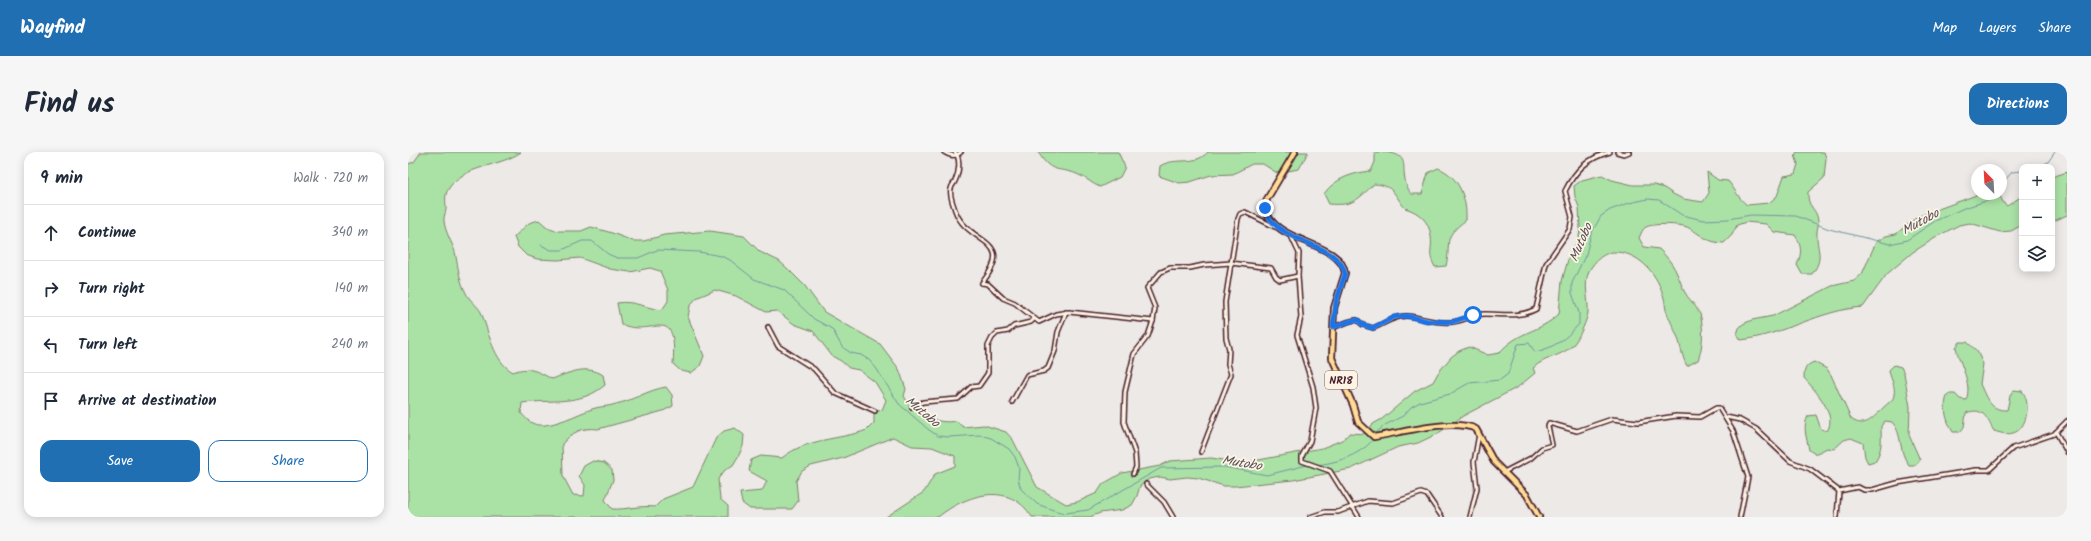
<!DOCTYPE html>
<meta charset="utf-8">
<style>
body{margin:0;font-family:Kalam,sans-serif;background:#f6f6f7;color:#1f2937}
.controls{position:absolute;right:12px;top:12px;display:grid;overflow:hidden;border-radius:8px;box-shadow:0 2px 10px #0003}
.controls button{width:36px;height:36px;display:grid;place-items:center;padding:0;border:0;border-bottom:1px solid #e0e1e3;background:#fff;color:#1f2937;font:20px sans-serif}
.compass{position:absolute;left:1563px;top:12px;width:36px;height:36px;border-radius:50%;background:#fff;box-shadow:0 2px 10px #0003;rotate:336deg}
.stop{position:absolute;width:12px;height:12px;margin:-9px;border:3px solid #1a73e8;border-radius:50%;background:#fff}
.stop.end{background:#1a73e8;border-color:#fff;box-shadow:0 1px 4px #0008}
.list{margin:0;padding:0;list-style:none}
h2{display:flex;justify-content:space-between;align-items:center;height:52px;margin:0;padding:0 16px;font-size:17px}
h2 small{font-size:13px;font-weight:400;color:#747a83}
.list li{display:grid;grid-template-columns:26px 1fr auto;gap:12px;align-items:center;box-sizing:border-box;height:56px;padding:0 16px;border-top:1px solid #e0e1e3}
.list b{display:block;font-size:15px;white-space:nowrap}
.list em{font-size:13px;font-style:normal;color:#747a83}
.actions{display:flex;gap:8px;padding:12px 16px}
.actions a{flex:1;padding:9px 0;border:1px solid #1f6fb2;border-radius:12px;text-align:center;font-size:14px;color:#1f6fb2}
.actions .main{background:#1f6fb2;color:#fff}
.icon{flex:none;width:22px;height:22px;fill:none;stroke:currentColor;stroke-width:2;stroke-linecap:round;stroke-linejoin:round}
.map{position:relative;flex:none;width:1659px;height:365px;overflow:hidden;border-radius:12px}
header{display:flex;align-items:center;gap:24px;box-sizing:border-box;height:56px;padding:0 20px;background:#1f6fb2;color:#fff}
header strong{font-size:19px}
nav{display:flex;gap:22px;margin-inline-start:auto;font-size:14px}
.intro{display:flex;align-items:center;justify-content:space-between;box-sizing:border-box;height:96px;padding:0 24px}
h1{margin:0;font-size:28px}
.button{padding:10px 18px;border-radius:12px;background:#1f6fb2;color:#fff;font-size:14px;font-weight:700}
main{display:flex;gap:24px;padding:0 24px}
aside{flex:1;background:#fff;border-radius:12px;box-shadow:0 2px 10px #0003}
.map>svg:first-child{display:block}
.green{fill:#aae2a6;stroke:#7a8068}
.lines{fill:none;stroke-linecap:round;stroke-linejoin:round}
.stream{stroke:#73939c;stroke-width:1}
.street-casing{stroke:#4a1f2b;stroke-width:6}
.primary-casing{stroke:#4a1f2b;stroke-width:8}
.street{stroke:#fcf5e5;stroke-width:3}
.primary{stroke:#ffdd96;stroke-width:4.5}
.route{stroke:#1a73e8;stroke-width:5}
.labels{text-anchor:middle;stroke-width:3.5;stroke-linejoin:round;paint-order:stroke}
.shield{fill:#fcf5e5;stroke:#7f5f63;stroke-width:1}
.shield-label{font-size:11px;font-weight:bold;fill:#4a1f2b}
.water-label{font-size:13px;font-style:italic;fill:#5b4f5a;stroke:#fcf5e5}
</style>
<header>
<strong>Wayfind</strong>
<nav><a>Map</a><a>Layers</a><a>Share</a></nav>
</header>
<div class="intro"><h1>Find us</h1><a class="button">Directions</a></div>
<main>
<aside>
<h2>9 min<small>Walk · 720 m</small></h2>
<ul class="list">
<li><svg class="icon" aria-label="ahead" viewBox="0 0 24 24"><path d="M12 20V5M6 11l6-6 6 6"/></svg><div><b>Continue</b></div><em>340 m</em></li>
<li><svg class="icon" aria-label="right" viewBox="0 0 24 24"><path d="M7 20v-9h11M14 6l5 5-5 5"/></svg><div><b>Turn right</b></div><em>140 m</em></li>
<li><svg class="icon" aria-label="left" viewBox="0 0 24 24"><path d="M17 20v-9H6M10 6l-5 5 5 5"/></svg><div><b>Turn left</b></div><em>240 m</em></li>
<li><svg class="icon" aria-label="arrive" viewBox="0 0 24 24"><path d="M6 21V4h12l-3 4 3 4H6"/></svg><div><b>Arrive at destination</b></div></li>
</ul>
<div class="actions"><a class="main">Save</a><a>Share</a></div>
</aside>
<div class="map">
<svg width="1659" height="365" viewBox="0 0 1659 365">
<rect width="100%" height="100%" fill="#ede9e6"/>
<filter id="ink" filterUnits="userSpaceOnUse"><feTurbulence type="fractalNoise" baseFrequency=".025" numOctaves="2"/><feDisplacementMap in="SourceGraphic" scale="8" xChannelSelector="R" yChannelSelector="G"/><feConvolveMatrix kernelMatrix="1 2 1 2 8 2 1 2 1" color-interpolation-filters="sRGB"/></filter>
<g filter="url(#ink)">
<g class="green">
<path d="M13,0H113C92,15 56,13 41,36C36,43 38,49 38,57C38,61 35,65 36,69C37,80 44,90 47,100C50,114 51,128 58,141C61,148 69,153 73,160C81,180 85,209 105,220C121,214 129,219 144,227C161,221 178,212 195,223L197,233C173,254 143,247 114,251L113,261C117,266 123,272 130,273C146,275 169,262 184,257C192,254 200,255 208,252C226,248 240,238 258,235L264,243L265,254L255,259L190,277C174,275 164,280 154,292L155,324L165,343L176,344L177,333L171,324L176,314L185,309L196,311L204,318L205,328L197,348L204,357C218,358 232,353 247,355L255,347L285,335L308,286L316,279L327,276L336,283L335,294L331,303L325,313L317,318L310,327L312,347L320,354V365H0V12L6,10Z"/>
<path d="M630,0H710L717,15L712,25L692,35C684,32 680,27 673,24C652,13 645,25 630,0Z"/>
<path d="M800,0H900L891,17L869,21L855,12H844L825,22L803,23L782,30L771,31L751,24L752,14C769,4 786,15 800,0Z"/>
<path d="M967,0C1012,0 986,17 1003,42H1014L1020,21L1030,16C1051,24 1059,46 1058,68C1033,87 1044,88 1038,114L1027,115C1019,101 1025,98 1023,84C1021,69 1011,60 997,56C986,43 986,33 966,32C949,48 946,54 921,52L916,42C927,26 945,21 963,19L967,10Z"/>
<path d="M1389,0H1416L1418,6L1416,26L1400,40C1399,56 1408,55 1410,68C1411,72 1409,77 1409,80C1408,98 1417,105 1404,122H1394L1389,113C1394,101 1394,94 1387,83L1366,80L1358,72L1338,70L1329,73L1324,83L1316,91C1299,91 1293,82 1279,75C1271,72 1245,71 1238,75C1234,77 1233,82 1231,86L1236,95L1251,97C1267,113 1268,119 1276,139C1280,147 1288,153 1292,162C1296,175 1295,195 1290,208L1279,214C1274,205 1273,195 1270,186C1266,176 1261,167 1258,158C1257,154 1257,149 1256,146C1250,123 1233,102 1209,100C1197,99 1187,108 1181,119C1175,134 1181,146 1180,161C1178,170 1173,181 1168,189C1159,204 1137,204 1125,216L1127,221L1110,235L1055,264L1029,282L1010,291L990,295L943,317L885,328L827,334H816L790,326L779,325L762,327L752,325L741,327L732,334L729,344L724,353L714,358L692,361L682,365H624C601,328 557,343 530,365H478L516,340L527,322L547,314V304L524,295L504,294L485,285L435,306L403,314L394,319L388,329L390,349L384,357H342L334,351L332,341L354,339L359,329L341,319L343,308L353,304L374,306C398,286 431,288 459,278L466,271V260L474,258L478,248L467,230L451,218L441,216L433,209L424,204L405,179L386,172L369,159L358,160L328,144L307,138L288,146L282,154L280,165L296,204L292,214L283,221L273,219L265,212C270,149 244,187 213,172L209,151C225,148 237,156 254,158L260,149V138L252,119L242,116L222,120L202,117L172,106L150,108L129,107L118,103L110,95L106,85L121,71L131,68L139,75L150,79H173L183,75L204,81L225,89H236L256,83L302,79L336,84L352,100L371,109L380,117L397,134L416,160L472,192L491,217L498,237L496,244C505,262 529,273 548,269L555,275L576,273L598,280L605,288L629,335L658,352L669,350L689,341L695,332L714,321L752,314L762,309L803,306L835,311L914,296L934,288L942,281L956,282L965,272L974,267L1007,239L1025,230L1030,221L1043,205L1051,199L1061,195L1080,203L1091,201C1111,178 1131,181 1151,162L1154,129L1161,104L1171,86L1172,76L1171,55L1167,45L1166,34L1174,28L1194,23L1204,28L1225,33H1246L1256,36L1265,42L1275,47L1295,50L1301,41L1299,20L1310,28L1320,29C1327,37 1330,46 1339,53L1361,51L1369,44L1376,24L1387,22L1390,12L1387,3Z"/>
<path d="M1659,20V63L1644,70V25Z"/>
<path d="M1571,42H1591L1596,52L1599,54L1614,44V73L1603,79L1592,80L1562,71L1551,73L1532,83L1505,100L1479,122L1455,155C1412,158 1375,183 1333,188L1329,182L1331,176L1335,172L1344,168L1365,164L1424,134L1446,129L1454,122L1468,90L1478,84L1488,82L1509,65Z"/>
<path d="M1552,190H1559L1569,199L1575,212L1572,232C1578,245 1582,259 1599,258L1602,244L1606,238L1614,239C1623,249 1620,277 1605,281C1598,283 1593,281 1586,279C1579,268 1577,254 1558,261L1556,275L1552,280H1545C1538,269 1534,254 1540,242H1547L1552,247L1558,248C1565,231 1551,212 1548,195Z"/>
<path d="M1406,210L1419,217L1423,223L1443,267C1458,278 1466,264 1477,254C1481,250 1485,249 1486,243C1488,234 1482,226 1481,218L1486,213L1493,215L1496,221L1502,255L1501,283L1512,308L1508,313H1501C1490,300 1495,281 1484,270L1477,269L1473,274C1473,287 1475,298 1467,309L1460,311L1457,305L1455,291L1443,286L1436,288L1426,297L1419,296L1407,302L1401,298C1399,286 1394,276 1400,264L1408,263L1413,277L1419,279C1430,263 1407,238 1396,226C1396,217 1398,213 1406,210Z"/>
</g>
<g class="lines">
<g class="stream">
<path d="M1631,15L1640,10L1647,0"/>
<path d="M1593,33L1604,20L1614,19"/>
<path d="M133,93L143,98H154L174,89H184L200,102L209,106H230L249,98L291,100L313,104L322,108L346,127L376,138L406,167L424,177L434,195L443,201L453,203L461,208L468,216L491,252L521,278L530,284L541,285L572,283L583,286L601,297L607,305L611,316L610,327L613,337L629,352L648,359L658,361L680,358L753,316L816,315L859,323L899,313"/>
<path d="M969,280L977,273L995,264L1003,255L1012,250L1042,242L1061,231L1092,228L1100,222L1110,192L1121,191L1127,200C1146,196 1159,186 1171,172V161L1164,141V131L1178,102L1183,82L1193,64L1202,58L1221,51L1240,47L1251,48L1274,63L1295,68L1320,67L1343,63L1388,64L1421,77L1482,92L1499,88L1527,69L1556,56L1588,46L1590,42"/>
<path d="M908,313C928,311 950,304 964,289"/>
</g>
<g class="street-casing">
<g id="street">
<path d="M536,0C542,4 548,5 553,0"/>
<path d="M547,0C553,7 551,21 547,29C546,32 543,34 543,37C541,42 545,52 547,58C559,94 610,85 574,131"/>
<path d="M1209,0L1216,2L1221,0"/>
<path d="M883,84L891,101L890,124L893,165L889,183L905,235L908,256L902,289L894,304V309L922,319L951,365"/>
<path d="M574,131L580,132L595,146L607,151L631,170L648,162L661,160L745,169"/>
<path d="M360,175L370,194L406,217L427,241L467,259"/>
<path d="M925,175C935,173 940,168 949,168L955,173L965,176C976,172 987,163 999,164C1014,165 1027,172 1044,170C1056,169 1065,162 1077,162C1095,162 1111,166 1128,157L1138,112L1162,77L1164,65L1157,39C1167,19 1179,6 1202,0"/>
<path d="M604,250L619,223L636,219L640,216L647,199L650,180L658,160"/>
<path d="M504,255L515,250L550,247L563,235L571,234L580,221V194L584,186L589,181L600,179L606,174L623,170L626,167"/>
<path d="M1318,265L1332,268L1348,277L1382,309L1402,317L1431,339L1450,335L1456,338H1464L1489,331L1568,318H1581L1605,296L1646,282L1659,269"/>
<path d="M1648,280L1659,300"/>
<path d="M793,300L823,222L820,212L821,197L818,186L817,150L830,67L832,62L837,60L867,75"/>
<path d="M1096,320L1123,306L1134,296L1144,293L1140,274L1141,271L1169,279L1204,267L1230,270L1268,264L1292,265L1308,256H1311L1325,279L1340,325L1332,365"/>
<path d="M725,322L728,315L727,301L716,270L717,240L726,202L740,184L745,169L747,156L739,136L753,120L762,116H782L796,113L823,111L863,116L868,125L872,128L890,124"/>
<path d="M738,332L756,350L765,365"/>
<path d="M902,365L917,360H930L960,349L985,351L1013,341L1019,343L1034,365"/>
<path d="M1062,365L1069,336L1066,310L1071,282"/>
<path d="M1429,365L1431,339"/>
</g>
</g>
<g class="primary-casing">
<path id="primary" d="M887,0L859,47L857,56C866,93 932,88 937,121L926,156L924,206L945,253L950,270L966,285C991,281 1045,266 1068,277L1086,310L1119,343L1131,365"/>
</g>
<use href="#street" class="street"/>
<use href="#primary" class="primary"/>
</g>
</g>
<g class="lines" filter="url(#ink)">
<path class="route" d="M857,56C866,93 932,89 937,122L928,150L925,175C935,173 940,168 950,168L955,173L965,176L986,165L999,164L1020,169L1044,170L1065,163"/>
</g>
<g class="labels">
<rect class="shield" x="917" y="219" width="32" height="18" rx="3"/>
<g class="shield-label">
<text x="933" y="232">NR18</text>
</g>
<g class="water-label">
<text transform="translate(1512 69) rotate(-29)" y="5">Mutobo</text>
<text transform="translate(1172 90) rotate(-67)" y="5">Mutobo</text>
<text transform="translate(515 259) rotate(40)" y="5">Mutobo</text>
<text transform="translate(834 310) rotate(9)" y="5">Mutobo</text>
</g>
</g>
</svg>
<div class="controls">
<button>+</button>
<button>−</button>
<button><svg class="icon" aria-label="layers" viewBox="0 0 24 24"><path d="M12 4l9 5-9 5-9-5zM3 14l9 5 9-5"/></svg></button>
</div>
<svg class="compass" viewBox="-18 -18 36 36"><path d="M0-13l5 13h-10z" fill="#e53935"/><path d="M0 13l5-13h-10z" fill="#747a83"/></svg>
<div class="stop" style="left:1065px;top:163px"></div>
<div class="stop end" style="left:857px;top:56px"></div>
</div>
</main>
